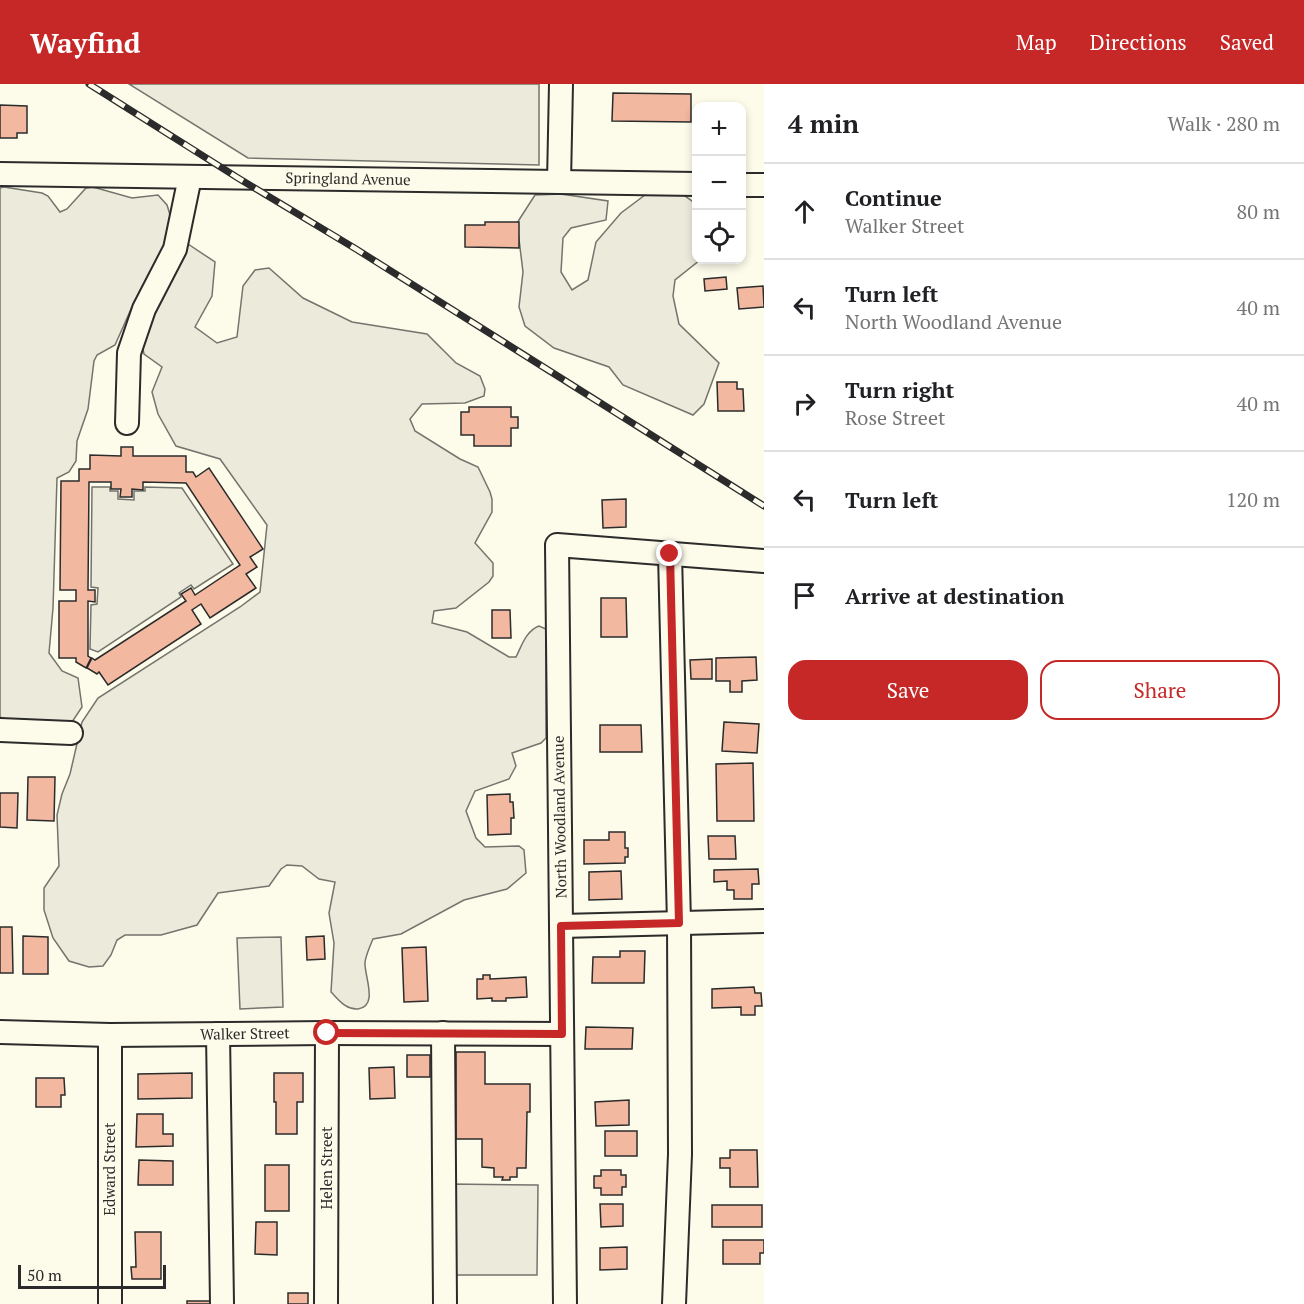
<!DOCTYPE html>
<meta charset="utf-8">
<style>
body{margin:0;font-family:"PT Serif",serif;background:#f2f2f2;color:#202124}
.controls{position:absolute;right:18px;top:18px;display:grid;overflow:hidden;border-radius:12px;box-shadow:0 3px 9px #0003}
.controls button{width:54px;height:54px;display:grid;place-items:center;padding:0;border:0;border-bottom:2px solid #e0e0e0;background:#fff;color:#202124;font:30px sans-serif}
.scale{position:absolute;left:18px;bottom:15px;width:148px;box-sizing:border-box;padding-left:6px;border:3px solid #2b2b2b;border-top:0;font-size:16px;line-height:21px;white-space:nowrap;color:#2b2b2b;-webkit-text-stroke:4px #fdfbea;paint-order:stroke}
.stop{position:absolute;width:18px;height:18px;margin:-14px;border:4px solid #c62828;border-radius:50%;background:#fff}
.stop.end{background:#c62828;border-color:#fff;box-shadow:0 2px 6px #0008}
.list{margin:0;padding:0;list-style:none}
h2{display:flex;justify-content:space-between;align-items:center;height:78px;margin:0;padding:0 24px;font-size:26px}
h2 small{font-size:20px;font-weight:400;color:#757577}
.list li{display:grid;grid-template-columns:39px 1fr auto;gap:18px;align-items:center;box-sizing:border-box;height:96px;padding:0 24px;border-top:2px solid #e0e0e0}
.list b{display:block;font-size:22px;white-space:nowrap}
.list p{margin:0;font-size:20px;white-space:nowrap;color:#757577}
.list em{font-size:20px;font-style:normal;color:#757577}
.actions{display:flex;gap:12px;padding:18px 24px}
.actions a{flex:1;padding:14px 0;border:2px solid #c62828;border-radius:18px;text-align:center;font-size:21px;color:#c62828}
.actions .main{background:#c62828;color:#fff}
.icon{flex:none;width:33px;height:33px;fill:none;stroke:currentColor;stroke-width:2;stroke-linecap:round;stroke-linejoin:round}
.map{position:relative;flex:none;width:764px;height:1220px;overflow:hidden}
header{display:flex;align-items:center;gap:36px;box-sizing:border-box;height:84px;padding:0 30px;background:#c62828;color:#fff}
header strong{font-size:28px}
nav{display:flex;gap:33px;margin-inline-start:auto;font-size:21px}
main{display:flex}
aside{flex:1;background:#fff}
.map>svg:first-child{display:block}
.green{fill:#ecebdb;stroke:#74746e;stroke-width:1.5}
.parking{fill:#eceadb;stroke:#74746e;stroke-width:1.5}
.building{fill:#f2b8a0;stroke:#2b2b2b;stroke-width:1.5}
.lines{fill:none;stroke-linecap:round;stroke-linejoin:round}
.minor-casing{stroke:#2b2b2b;stroke-width:26}
.minor{stroke:#fdfbea;stroke-width:22}
.rail-casing{stroke:#2b2b2b;stroke-width:7}
.rail{stroke:#fdfbea;stroke-width:4.5;stroke-dasharray:14;stroke-linecap:butt}
.route{stroke:#c62828;stroke-width:8}
.labels{text-anchor:middle;stroke-width:4.5;stroke-linejoin:round;paint-order:stroke}
.street-label{font-size:15px;fill:#2b2b2b;stroke:#fdfbea}
</style>
<header>
<strong>Wayfind</strong>
<nav><a>Map</a><a>Directions</a><a>Saved</a></nav>
</header>
<main>
<div class="map">
<svg width="764" height="1220" viewBox="0 0 764 1220">
<rect width="100%" height="100%" fill="#fdfbea"/>
<g class="green">
<path d="M129,0H539V81L248,74Z"/>
<path d="M4,103L42,109L48,112L60,128L67,125L86,104L93,103L132,114L158,111L167,121L171,134L172,154L147,210L132,223L115,261L97,271L94,277L88,325L77,357L76,377L69,388L57,394L53,524L49,569L62,587L78,594L82,623L60,656L0,633V104Z"/>
<path d="M653,105L678,107L696,120V176H700L675,196L673,212L679,240L719,279L704,320L693,331L623,301L609,283L554,264L525,242L519,223L523,188L517,139L535,111L561,110L608,117L606,136L571,144L563,154L561,188L572,206L588,196L596,158L621,129Z"/>
<path d="M188,160L215,178L212,212L195,243L217,259L237,253L243,202L255,186L269,184L303,214L352,238L427,250L456,279L480,292L485,305L484,312L465,319L422,320L410,335L415,347L460,375L478,383L490,408L492,415V428L475,459L493,479V492L489,498L456,524L434,527L432,539L467,548L509,573H516C522,561 526,547 539,542L546,545V654L541,659L512,669L516,682L509,695L475,707L466,727L476,754L485,763L519,762L524,766L526,789L507,805L464,816L401,850L373,855C370,862 366,871 365,878C364,892 379,922 358,925C346,926 339,916 331,908L334,859L329,829L335,798L319,795L302,782L287,781L281,785L269,802L218,809L197,841L161,851H125L117,856L111,871L103,882L89,883L69,877L53,854L44,826V804L59,782L57,731L62,710L70,690L82,638L98,614L240,523L260,508L267,441L220,375L176,362L158,330L152,308L162,283L144,270L141,256L182,164Z"/>
<path d="M92,403H110V407H118V415L134,416V407H145V403L182,404L233,480L194,505L191,501L179,509L181,513L98,568L90,565L91,521L97,520L98,504L91,503Z"/>
<path d="M281,853L283,923L240,925L237,854Z"/>
</g>
<path class="parking" d="M449,1100L538,1101L537,1191H449Z"/>
<g class="building">
<path d="M613,9L691,10V38L612,37Z"/>
<path d="M0,21L27,22V49H17V54H0Z"/>
<path d="M485,138H519V164L465,163V141H485Z"/>
<path d="M726,193L727,205L705,207L704,195Z"/>
<path d="M763,202L764,223L739,225L737,204Z"/>
<path d="M717,298H737V305H743L744,327H718Z"/>
<path d="M469,323H511V333H518V344H511V362H474V351H461V328H469Z"/>
<path d="M121,363H133V372H186V388H193L196,393L209,384L263,465L250,473L257,483L246,490L256,504L210,534L201,520L192,526L201,540L108,601L99,588L97,590L87,584L92,574L95,576L186,517L181,510L191,504L195,511L240,481L186,399L143,398V406L132,405V413H120L121,405H111V398H89L88,506H95V518L88,517V572L91,574L86,584L76,578V574H59V517H76V506H60L61,397H79V385H90V371L121,372Z"/>
<path d="M626,415V443L603,444L602,416Z"/>
<path d="M601,514H626L627,553H601Z"/>
<path d="M492,526H510L511,554H492Z"/>
<path d="M756,573L757,596L742,597V608H730V597H716V574Z"/>
<path d="M712,575V595H691L690,576Z"/>
<path d="M724,638L759,640L757,669L722,667Z"/>
<path d="M600,641H641L642,668H600Z"/>
<path d="M753,679L754,737H717L716,680Z"/>
<path d="M28,693H55L54,737L27,736Z"/>
<path d="M0,709H18L17,744L0,743Z"/>
<path d="M510,710V718H513L514,734H511V750L488,751L487,711Z"/>
<path d="M609,748H625V764H628V773H625V779L584,780V756H609Z"/>
<path d="M708,752H735L736,775H709Z"/>
<path d="M758,785L759,800H752V815H734V806H727V797L714,798V786Z"/>
<path d="M621,787L622,815L589,816V788Z"/>
<path d="M0,843H12L13,889H0Z"/>
<path d="M23,852L48,853V890H23Z"/>
<path d="M324,852L325,875L307,876L306,853Z"/>
<path d="M426,863L428,917L404,918L402,864Z"/>
<path d="M620,867H645L644,899H592L593,873H620Z"/>
<path d="M483,891H490V895L526,893L527,913L506,914V917H492V914L477,915V895H483Z"/>
<path d="M754,903L755,909H761L762,922H755V931H741V923L712,924V905Z"/>
<path d="M586,943L633,944L632,965H585Z"/>
<path d="M456,968H485V1000H530V1028H527L526,1084H517V1093H510V1096H502L503,1093H494V1084L482,1083V1055H456Z"/>
<rect x="407" y="971" width="23" height="22"/>
<path d="M394,983L395,1014L370,1015L369,984Z"/>
<path d="M192,989V1014L138,1015V990Z"/>
<path d="M274,989H303V1018H297V1050H276V1018H274Z"/>
<path d="M36,994H64L65,1011H61V1023H36Z"/>
<path d="M629,1016V1041L596,1042L595,1018Z"/>
<path d="M137,1030H163V1050H173V1062L136,1063Z"/>
<rect x="605" y="1047" width="32" height="25"/>
<path d="M730,1066H757L758,1103H730V1084H720V1074H730Z"/>
<path d="M139,1076L173,1077V1101H138Z"/>
<rect x="265" y="1081" width="24" height="46"/>
<path d="M601,1086H621V1091H626V1103H622V1111H601V1104H594V1092H601Z"/>
<path d="M600,1120H623V1142L601,1143Z"/>
<rect x="712" y="1121" width="50" height="22"/>
<path d="M256,1138H277V1171L255,1170Z"/>
<path d="M135,1148H161V1195H132L131,1183H136Z"/>
<path d="M723,1156H764V1169H760V1180H723Z"/>
<path d="M627,1163V1185L600,1186V1164Z"/>
<rect x="288" y="1209" width="20" height="11"/>
<rect x="187" y="1217" width="23" height="3"/>
</g>
<g class="lines">
<g class="minor-casing">
<g id="minor">
<path d="M0,90L696,100"/>
<path d="M559,98L561,0"/>
<path d="M742,101H764"/>
<path d="M127,339L129,269L144,225L175,165L190,93"/>
<path d="M670,470L679,839L680,1070L674,1220"/>
<path d="M0,646L71,649"/>
<path d="M561,842L764,837"/>
<path d="M0,948L110,951L327,949L562,950"/>
<path d="M443,949L445,1220"/>
<path d="M218,950L222,1220"/>
<path d="M110,1220V951"/>
<path d="M326,1220L327,949"/>
<path d="M565,1220L557,461L764,477"/>
</g>
</g>
<use href="#minor" class="minor"/>
<g class="rail-casing">
<path id="rail" d="M89,0L238,94L356,165L764,422"/>
</g>
<use href="#rail" class="rail"/>
</g>
<g class="lines">
<path class="route" d="M327,949L562,950L561,842L679,839L670,470"/>
</g>
<g class="labels">
<g class="street-label">
<text transform="translate(348 95) rotate(1)" y="5">Springland Avenue</text>
<text transform="translate(560 733) rotate(-91)" y="5">North Woodland Avenue</text>
<text transform="translate(245 950) rotate(-1)" y="5">Walker Street</text>
<text transform="translate(327 1084) rotate(-90)" y="5">Helen Street</text>
<text transform="translate(110 1085) rotate(-90)" y="5">Edward Street</text>
</g>
</g>
</svg>
<div class="controls">
<button>+</button>
<button>−</button>
<button><svg class="icon" aria-label="locate" viewBox="0 0 24 24"><circle cx="12" cy="12" r="6"/><path d="M12 2v4M12 18v4M2 12h4M18 12h4"/></svg></button>
</div>
<div class="scale">50 m</div>
<div class="stop" style="left:327px;top:949px"></div>
<div class="stop end" style="left:670px;top:470px"></div>
</div>
<aside>
<h2>4 min<small>Walk · 280 m</small></h2>
<ul class="list">
<li><svg class="icon" aria-label="ahead" viewBox="0 0 24 24"><path d="M12 20V5M6 11l6-6 6 6"/></svg><div><b>Continue</b><p>Walker Street</p></div><em>80 m</em></li>
<li><svg class="icon" aria-label="left" viewBox="0 0 24 24"><path d="M17 20v-9H6M10 6l-5 5 5 5"/></svg><div><b>Turn left</b><p>North Woodland Avenue</p></div><em>40 m</em></li>
<li><svg class="icon" aria-label="right" viewBox="0 0 24 24"><path d="M7 20v-9h11M14 6l5 5-5 5"/></svg><div><b>Turn right</b><p>Rose Street</p></div><em>40 m</em></li>
<li><svg class="icon" aria-label="left" viewBox="0 0 24 24"><path d="M17 20v-9H6M10 6l-5 5 5 5"/></svg><div><b>Turn left</b></div><em>120 m</em></li>
<li><svg class="icon" aria-label="arrive" viewBox="0 0 24 24"><path d="M6 21V4h12l-3 4 3 4H6"/></svg><div><b>Arrive at destination</b></div></li>
</ul>
<div class="actions"><a class="main">Save</a><a>Share</a></div>
</aside>
</main>
